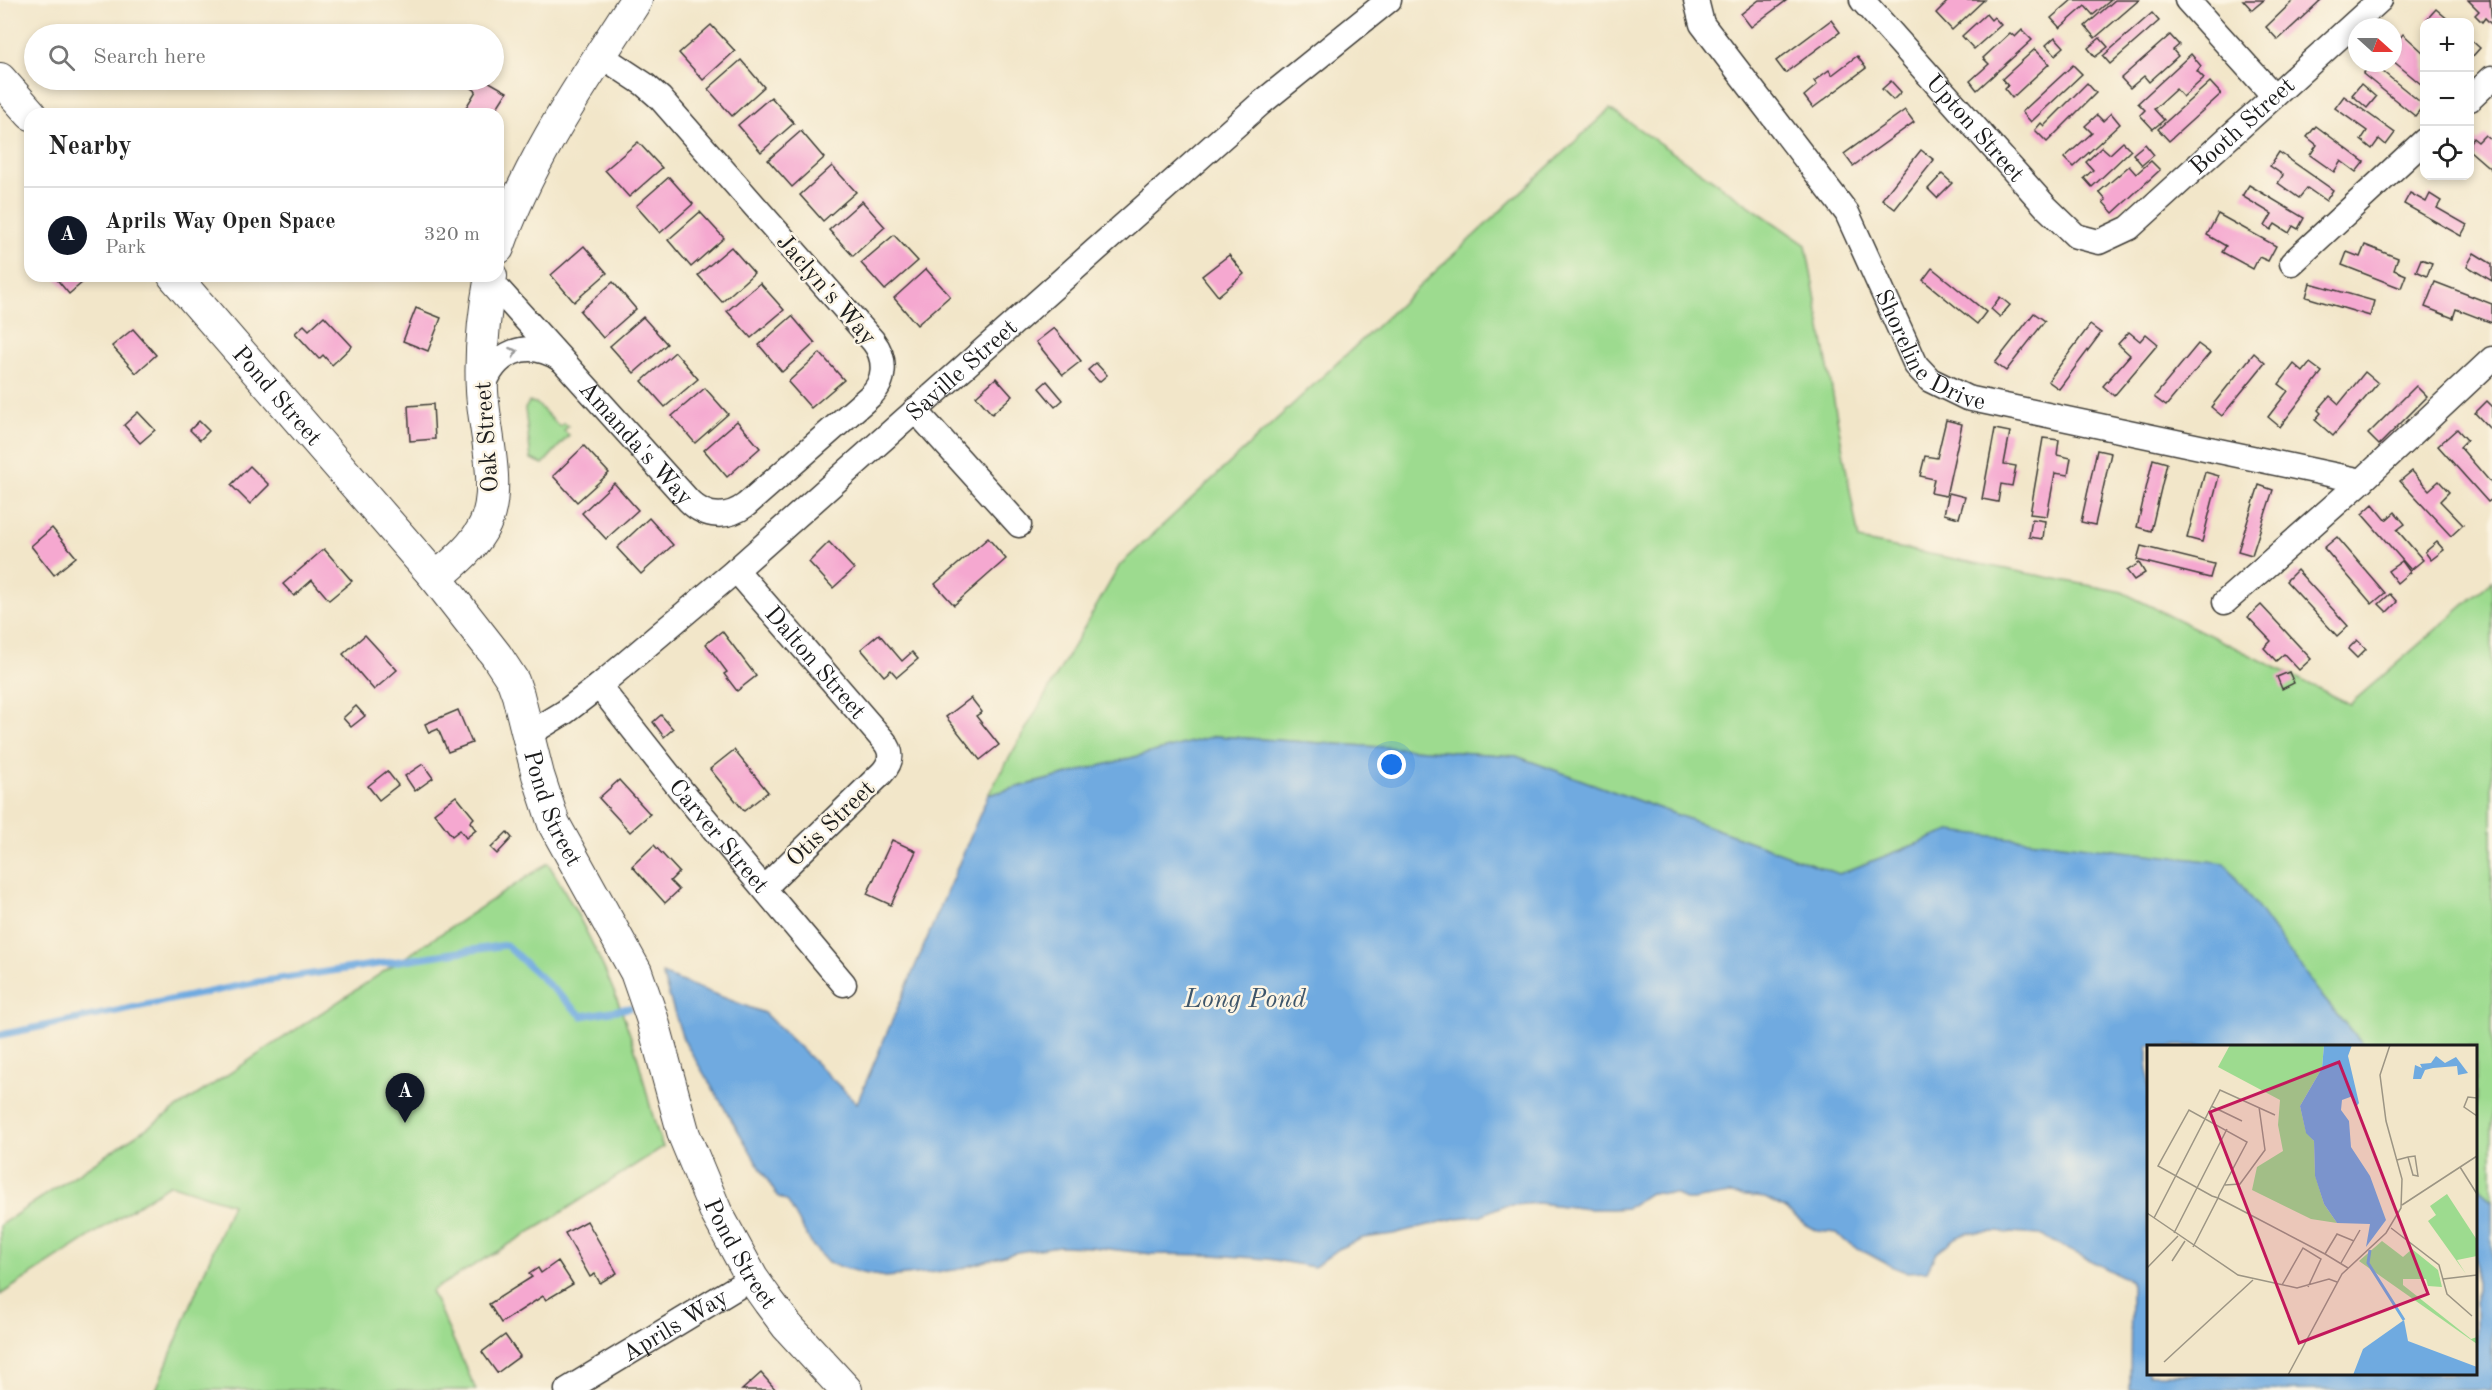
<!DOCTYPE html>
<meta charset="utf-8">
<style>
body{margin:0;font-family:"Old Standard TT",serif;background:#f2f2f2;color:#222}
.controls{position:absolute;right:18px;top:18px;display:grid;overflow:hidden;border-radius:12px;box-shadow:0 3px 9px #0003}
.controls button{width:54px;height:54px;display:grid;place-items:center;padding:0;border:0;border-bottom:2px solid #e0e0e0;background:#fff;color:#222;font:30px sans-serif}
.compass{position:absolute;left:2348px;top:18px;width:54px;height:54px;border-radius:50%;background:#fff;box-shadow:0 3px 9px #0003;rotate:111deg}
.you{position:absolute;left:1392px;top:765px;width:21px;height:21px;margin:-15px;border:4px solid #fff;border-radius:50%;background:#1a73e8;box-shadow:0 0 0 9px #1a73e833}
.badge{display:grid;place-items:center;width:39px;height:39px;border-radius:50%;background:#111827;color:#fff;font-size:20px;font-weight:700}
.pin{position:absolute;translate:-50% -50px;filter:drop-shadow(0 2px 3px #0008)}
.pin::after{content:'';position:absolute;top:32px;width:21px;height:18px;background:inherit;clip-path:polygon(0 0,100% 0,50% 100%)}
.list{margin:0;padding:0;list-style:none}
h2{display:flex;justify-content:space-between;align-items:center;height:78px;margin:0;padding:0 24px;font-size:26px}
h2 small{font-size:20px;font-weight:400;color:#767676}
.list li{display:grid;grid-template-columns:39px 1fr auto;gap:18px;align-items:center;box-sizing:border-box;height:96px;padding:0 24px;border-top:2px solid #e0e0e0}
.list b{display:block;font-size:22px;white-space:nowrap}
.list p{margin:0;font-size:20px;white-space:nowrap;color:#767676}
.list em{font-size:20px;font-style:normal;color:#767676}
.icon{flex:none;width:33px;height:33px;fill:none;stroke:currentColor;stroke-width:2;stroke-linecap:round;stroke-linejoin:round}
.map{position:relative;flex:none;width:2492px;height:1390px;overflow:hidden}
.search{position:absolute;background:#fff;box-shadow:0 3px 9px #0003;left:24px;top:24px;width:480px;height:66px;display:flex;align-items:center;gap:15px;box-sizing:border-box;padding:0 21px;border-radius:33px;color:#767676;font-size:22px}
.panel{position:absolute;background:#fff;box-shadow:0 3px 9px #0003;left:24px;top:108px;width:480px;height:174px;border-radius:18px}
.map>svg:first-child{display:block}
.green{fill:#9ddb8f;stroke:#5c7c56;stroke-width:1.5}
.water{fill:#6faae0;stroke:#46637e;stroke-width:1.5}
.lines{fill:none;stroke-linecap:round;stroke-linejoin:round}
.stream{stroke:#6faae0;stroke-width:7}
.building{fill:#f5a8d0}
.minor-casing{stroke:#3c3a36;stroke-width:27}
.tertiary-casing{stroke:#3c3a36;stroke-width:34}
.minor{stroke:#fff;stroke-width:24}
.tertiary{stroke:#fff;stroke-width:32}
.oneway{stroke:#999}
.labels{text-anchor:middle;stroke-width:5;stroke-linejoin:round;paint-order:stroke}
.street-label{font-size:24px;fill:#1c1c1c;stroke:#fcf5e5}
.water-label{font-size:26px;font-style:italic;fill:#3d556a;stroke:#fcf5e5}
.inset-river{fill:none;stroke:#6faae0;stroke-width:3}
.inset-road{fill:none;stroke:#9c9584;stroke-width:1.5}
.view{fill:#c2185b;fill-opacity:0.15;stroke:#c2185b;stroke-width:3}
.inset-edge{fill:none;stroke:#1c1c1c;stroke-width:3}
</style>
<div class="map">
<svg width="2492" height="1390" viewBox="0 0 2492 1390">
<rect width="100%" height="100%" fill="#fcf5e5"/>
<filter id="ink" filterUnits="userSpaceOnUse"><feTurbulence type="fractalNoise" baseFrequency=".0167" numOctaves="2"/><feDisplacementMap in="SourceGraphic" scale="12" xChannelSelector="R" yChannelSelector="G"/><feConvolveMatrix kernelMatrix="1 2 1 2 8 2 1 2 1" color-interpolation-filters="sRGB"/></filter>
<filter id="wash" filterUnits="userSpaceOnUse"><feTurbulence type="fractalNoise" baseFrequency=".008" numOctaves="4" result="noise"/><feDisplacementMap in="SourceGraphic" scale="24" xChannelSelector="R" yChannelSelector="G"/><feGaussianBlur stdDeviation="1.35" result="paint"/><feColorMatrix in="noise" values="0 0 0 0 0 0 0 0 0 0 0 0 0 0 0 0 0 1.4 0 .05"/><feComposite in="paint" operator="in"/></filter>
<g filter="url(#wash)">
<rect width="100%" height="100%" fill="#f2e6c9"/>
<g class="green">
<path d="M1610,109L1806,245L1859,540L2122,592L2350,704L2492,581V1202L2476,1182V1046H2364L2321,995L1950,831L1839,874L1516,756L1215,736L988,795L1120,565Z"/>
<path d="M529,402L536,403L560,427L564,423L568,426L564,431L569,435L543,464L531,459L525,409Z"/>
<path d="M548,863C583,920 613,982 634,1046C645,1079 650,1115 663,1147L545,1223L431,1291L476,1390H156L232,1204L170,1184L0,1295V1225Z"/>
</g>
<path class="water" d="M1215,736L1516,756L1839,874L1950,831L2225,863L2321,995L2364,1046H2148V1374H2476V1182L2492,1202V1390H2130L2131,1281L2040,1235L1995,1232L1968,1233L1955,1238L1936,1253L1927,1271L1906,1272L1891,1266L1846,1242L1837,1233L1817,1231L1806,1225L1786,1209L1765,1198L1729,1194L1693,1200H1685L1675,1194L1650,1193L1627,1208L1613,1209H1588L1538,1203L1502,1206L1479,1216L1457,1218L1393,1234L1363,1238L1340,1248L1314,1267L1268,1259L1213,1255L1152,1254L1092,1247L1059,1246L1018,1252L955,1270L886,1277L862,1273L828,1263L812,1245L788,1202L777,1196L683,1039L662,974L764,1013L857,1103L988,795Z"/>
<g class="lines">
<path class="stream" d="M0,1035L258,982L506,945L582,1016L629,1008"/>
</g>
<g id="blocks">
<g class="building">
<path d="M1759,0H1787L1751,27L1741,14Z"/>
<path d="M1949,0H1984L1952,30L1936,13Z"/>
<path d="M2072,0H2111L2093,15L2085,6L2060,28L2051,18Z"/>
<path d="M2115,0H2139L2095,38L2085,26Z"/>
<path d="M2243,0H2264L2252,10Z"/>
<path d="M2294,0H2321L2278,40L2266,27Z"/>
<path d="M2468,0H2490L2492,25L2485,18L2482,22L2475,15L2479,11Z"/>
<path d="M2436,9L2451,22H2431L2427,19Z"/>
<path d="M2152,13L2159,21L2110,64L2103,56Z"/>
<path d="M1986,14L1991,20L1994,17L2001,25L1974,49L1962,36Z"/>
<path d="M1831,20L1840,32L1785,73L1776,61Z"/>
<path d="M711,25L735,51L703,80L679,53Z"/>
<path d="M2022,30L2032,40L1977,90L1970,81L1989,64L1983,58L2010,33L2015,37Z"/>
<path d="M2403,34L2424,53V82L2422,85L2393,61V46Z"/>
<path d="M2170,35L2179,45L2173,50L2178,56L2149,82L2144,76L2130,88L2121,78Z"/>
<path d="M2055,37L2064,47L2055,55L2046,45Z"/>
<path d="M2100,38L2108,47L2095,57L2088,48Z"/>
<path d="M2470,39L2480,48L2472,57L2470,54Z"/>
<path d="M2035,49L2049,64L2012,98L2005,89L2008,86L2002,79Z"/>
<path d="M2191,54L2201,66L2197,71L2204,78L2183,97L2176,89L2154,109L2164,120L2153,129L2140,115L2145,110L2138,103Z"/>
<path d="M1857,56L1866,68L1813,108L1804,96L1817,85L1814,81L1829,70L1832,75Z"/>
<path d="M741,60L764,87L732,116L708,89Z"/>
<path d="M2372,63L2424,105L2415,116L2363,74Z"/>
<path d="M2073,65L2082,74L2031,122L2022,112Z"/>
<path d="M469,80H486L507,92L493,114H462L476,91L466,84Z"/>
<path d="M1891,81L1901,92L1893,100L1882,89Z"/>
<path d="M2210,82L2221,94L2169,141L2158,129Z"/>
<path d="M2087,83L2096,93L2047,142L2035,130L2041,123L2044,126Z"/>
<path d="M2361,84L2376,97L2367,108L2352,95Z"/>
<path d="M2344,96L2395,133L2386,145L2379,139L2372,149L2361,140L2367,131L2335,108Z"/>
<path d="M771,97L794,123L761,152L738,125Z"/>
<path d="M1905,110L1914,122L1853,166L1844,154Z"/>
<path d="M2111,113L2120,124L2073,167L2064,158L2092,133L2085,126L2097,115L2103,121Z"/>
<path d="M2316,126L2364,162L2356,172L2341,161L2334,172L2310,155L2317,145L2307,137Z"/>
<path d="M801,131L824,158L792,187L768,160Z"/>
<path d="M2485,135L2492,141V170L2470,151V142L2473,138L2478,142Z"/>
<path d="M638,142L662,168L629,197L605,170Z"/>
<path d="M2123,142L2131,150L2092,187L2084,178L2093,170L2086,162L2102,147L2110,154Z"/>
<path d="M2145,144L2154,155L2142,165L2133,154Z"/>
<path d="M1921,150L1934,160L1895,209L1882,199Z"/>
<path d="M2279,152L2333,190L2326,201L2307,188L2299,198L2278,183L2283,175L2270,166Z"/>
<path d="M2151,161L2160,170L2113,213L2103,202L2106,200L2099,192L2129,166L2136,174Z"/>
<path d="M832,166L856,192L823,221L800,195Z"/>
<path d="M1942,174L1952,183L1937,198L1928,189Z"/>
<path d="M669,177L693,204L660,233L636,206Z"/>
<path d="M2249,185L2304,218L2298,229L2293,226L2289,233L2275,224L2271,230L2265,226L2272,214L2242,196Z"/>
<path d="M2410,193L2426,202L2430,194L2441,201L2437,208L2467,225L2461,236L2404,204Z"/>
<path d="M862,201L885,227L853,256L829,230Z"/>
<path d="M700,212L724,238L691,267L668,240Z"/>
<path d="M2218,214L2276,246L2268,261L2259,257L2253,269L2222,252L2226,246L2207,235Z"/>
<path d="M894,235L918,261L885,290L861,263Z"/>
<path d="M2365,245L2398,258L2394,270L2406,275L2401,288L2342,265L2347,252L2360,257Z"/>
<path d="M584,246L607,273L574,302L551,275Z"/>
<path d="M731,247L754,273L722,302L698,275Z"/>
<path d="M2474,253L2492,264V281L2467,266Z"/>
<path d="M1229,255L1244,274L1218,296L1202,276Z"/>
<path d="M2421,259L2432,263L2427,276L2416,271Z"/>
<path d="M1932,268L1986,312L1977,324L1923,280Z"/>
<path d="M926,269L950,296L917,325L894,298Z"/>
<path d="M54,276H90L69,294Z"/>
<path d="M613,282L636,309L603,338L580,311Z"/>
<path d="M2435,282L2492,304V323L2456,309L2453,318L2425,307Z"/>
<path d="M760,283L784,310L751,338L727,311Z"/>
<path d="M2310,283L2374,301L2370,316L2306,297Z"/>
<path d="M2000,297L2010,305L2000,317L1991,309Z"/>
<path d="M416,308L441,318L428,351L403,341Z"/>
<path d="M2034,313L2045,321L2006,371L1995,363Z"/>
<path d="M324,316L352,346L332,365L323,355L319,359L295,333L304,325L309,330Z"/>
<path d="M792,316L815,343L782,372L759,345Z"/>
<path d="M643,317L667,344L634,373L610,346Z"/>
<path d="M2090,325L2101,333L2059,389L2048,381Z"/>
<path d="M1054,328L1081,361L1063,375L1036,342Z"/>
<path d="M133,329L156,355L136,373L112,346Z"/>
<path d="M2129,332L2140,341L2146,334L2158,344L2114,396L2103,386L2130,355L2118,344Z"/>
<path d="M2198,344L2210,353L2166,406L2154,397Z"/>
<path d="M675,352L698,379L665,407L642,381Z"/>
<path d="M820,353L844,380L811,408L788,382Z"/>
<path d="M2254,353L2265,363L2222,416L2211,407Z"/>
<path d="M1096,363L1107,375L1099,382L1088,370Z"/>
<path d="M2310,363L2322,372L2280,427L2268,417L2288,391L2279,384L2294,364L2303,372Z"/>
<path d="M2365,372L2378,383L2333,436L2315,420L2321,413L2318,410L2330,396L2339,404Z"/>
<path d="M996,378L1012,396L992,414L976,396Z"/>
<path d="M1047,381L1063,400L1055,407L1039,388Z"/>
<path d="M2416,386L2427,397L2379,445L2368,434Z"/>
<path d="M705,388L728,414L695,443L672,416Z"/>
<path d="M2487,401L2492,406V431L2475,413Z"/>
<path d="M433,404L435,439L410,441L408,406Z"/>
<path d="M138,412L155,430L140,443L124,425Z"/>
<path d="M1946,420L1962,424L1946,496L1931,493L1934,479L1920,476L1925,456L1937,458Z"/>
<path d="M199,421L209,431L200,440L190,430Z"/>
<path d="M737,421L760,448L727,477L704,450Z"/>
<path d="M1995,429L2010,432L2004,464L2016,466L2012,486L2001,484L1998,502L1982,499Z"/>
<path d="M2457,429L2467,440L2460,447L2492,484V499L2488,502L2438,446Z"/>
<path d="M2043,438L2059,440L2057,455L2071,458L2068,475L2055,473L2047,516L2030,514Z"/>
<path d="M584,446L609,473L577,502L553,476Z"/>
<path d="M2097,450L2111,453L2095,525L2081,522Z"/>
<path d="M2153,459L2167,463L2151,531L2137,527Z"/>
<path d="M250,466L269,485L250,504L231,485Z"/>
<path d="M2412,471L2429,490L2439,481L2449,492L2440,501L2463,525L2451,536L2400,481Z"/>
<path d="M2205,472L2219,476L2202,542L2187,538Z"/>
<path d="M614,483L638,510L606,539L582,513Z"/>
<path d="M2259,485L2273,490L2252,555L2238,551Z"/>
<path d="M1949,493L1965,497L1959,518L1944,514Z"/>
<path d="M2373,504L2386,520L2395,512L2405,524L2397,530L2423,560L2411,570L2362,514Z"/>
<path d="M649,518L673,545L641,574L617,548Z"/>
<path d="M2032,519L2045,521L2043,539L2029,537Z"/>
<path d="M52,528L76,557L54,575L31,546Z"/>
<path d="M2337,537L2385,593L2372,604L2324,548Z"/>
<path d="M988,538L1006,559L954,605L935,584Z"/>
<path d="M829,542L854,569L833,588L809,562Z"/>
<path d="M2437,542L2444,550L2431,560L2425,552Z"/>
<path d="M2141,546L2214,564L2210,578L2137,560Z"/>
<path d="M324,549L352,581L329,600L312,580L294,596L283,584Z"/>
<path d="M2402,561L2410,572L2397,583L2388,571Z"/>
<path d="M2139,563L2145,573L2134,580L2127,571Z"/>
<path d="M2297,570L2348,626L2337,636L2286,581Z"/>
<path d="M2390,594L2397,602L2387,612L2379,604Z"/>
<path d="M2261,605L2311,659L2299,670L2284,654L2276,661L2264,648L2271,641L2248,617Z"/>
<path d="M722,631L756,676L737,691L724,674L727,672L706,644Z"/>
<path d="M879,634L902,661L912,652L918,659L897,677L891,670L884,676L861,649Z"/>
<path d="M365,635L397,670L374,690L343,654Z"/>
<path d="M2357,640L2366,649L2357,658L2348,649Z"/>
<path d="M2289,672L2294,683L2282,689L2277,677Z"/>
<path d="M971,698L982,712L976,716L999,745L980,760L946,717Z"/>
<path d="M356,706L365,716L351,727L343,718Z"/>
<path d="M458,710L472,743L448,752L438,729L429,733L425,724Z"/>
<path d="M661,715L673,729L664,737L653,722Z"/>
<path d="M734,750L768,792L744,811L710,769Z"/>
<path d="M423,764L433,778L415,791L405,776Z"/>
<path d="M387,771L398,785L379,800L368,786Z"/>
<path d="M619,780L650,814L630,832L599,798Z"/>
<path d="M456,796L474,818L470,822L476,830L466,838L460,830L452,836L434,813Z"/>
<path d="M507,832L512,838L497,854L491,848Z"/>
<path d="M892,840L916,851L891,905L867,894Z"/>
<path d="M654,845L679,872L670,881L679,890L665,903L632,866Z"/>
<path d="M587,1221L617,1273L600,1283L595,1274L590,1277L565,1233Z"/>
<path d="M558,1261L573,1284L546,1300L543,1296L501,1323L489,1304L532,1277L529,1274L538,1268L541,1273Z"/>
<path d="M505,1335L520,1356L497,1373L482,1352Z"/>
<path d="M761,1373L776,1390H742Z"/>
</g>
</g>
</g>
<g filter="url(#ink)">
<use href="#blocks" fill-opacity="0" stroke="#3c3a36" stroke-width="1.5"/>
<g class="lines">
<g class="minor-casing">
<g id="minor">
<path id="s1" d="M1696,0L1702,24L1847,213L1916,365L1930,380L1967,398L2362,481"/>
<path id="s2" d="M1862,0L2046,207L2076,236L2099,242L2129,228L2380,0"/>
<path d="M2187,0L2274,96"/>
<path d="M2470,99L2492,78"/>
<path d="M2292,263L2424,141"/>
<path id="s3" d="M490,280L689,501C706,518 727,519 746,505L869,397C886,382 887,359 873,341L660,98L644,84L600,55"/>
<path d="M483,389C494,352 527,338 560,359"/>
<path d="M915,410L1019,525"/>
<path id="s4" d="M736,570L884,741C893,752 892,762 882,773L764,888"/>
<path d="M2225,602L2362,481L2492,359"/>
<path id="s5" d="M599,686L681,790L844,984"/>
<path id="s6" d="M529,734L565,712L599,686L736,570L1260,104L1389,0"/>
<path id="s7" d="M567,1390L752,1278"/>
</g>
</g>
<g class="tertiary-casing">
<g id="tertiary">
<path d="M0,79L31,114"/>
<path d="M498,248C530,157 584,81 636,0"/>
<path id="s8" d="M174,276L436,578L496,655L513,681L518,695L538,775L554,824L636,972L652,1018L684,1135L716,1212L752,1278L769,1302L787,1326L846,1390"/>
<path d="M436,578C454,563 475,546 485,524C502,487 484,431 482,391C480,353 484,313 491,276"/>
</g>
</g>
<use href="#minor" class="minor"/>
<use href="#tertiary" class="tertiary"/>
</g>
<defs><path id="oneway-chevron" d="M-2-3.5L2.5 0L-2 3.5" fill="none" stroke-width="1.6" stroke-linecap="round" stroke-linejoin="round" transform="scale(1.5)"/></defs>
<use class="oneway" href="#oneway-chevron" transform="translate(514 352) rotate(-19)"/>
</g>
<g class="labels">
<g class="street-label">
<text dy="8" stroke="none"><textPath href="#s2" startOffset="528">Booth Street</textPath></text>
<text dy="8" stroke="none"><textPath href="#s2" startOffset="171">Upton Street</textPath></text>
<text transform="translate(827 289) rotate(49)" y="8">Jaclyn's Way</text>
<text dy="8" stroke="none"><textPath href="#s1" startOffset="429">Shoreline Drive</textPath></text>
<text dy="8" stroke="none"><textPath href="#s6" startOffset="566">Saville Street</textPath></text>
<text dy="8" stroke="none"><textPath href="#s8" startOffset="158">Pond Street</textPath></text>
<text transform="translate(486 437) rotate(-94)" y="8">Oak Street</text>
<text dy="8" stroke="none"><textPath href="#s3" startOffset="219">Amanda's Way</textPath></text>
<text dy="8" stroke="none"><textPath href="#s4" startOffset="122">Dalton Street</textPath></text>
<text dy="8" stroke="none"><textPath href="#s8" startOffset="662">Pond Street</textPath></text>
<text transform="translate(830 823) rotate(-44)" y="8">Otis Street</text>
<text dy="8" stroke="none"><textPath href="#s5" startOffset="192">Carver Street</textPath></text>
<text dy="8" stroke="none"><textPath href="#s8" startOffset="1148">Pond Street</textPath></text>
<text dy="8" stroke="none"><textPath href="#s7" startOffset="126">Aprils Way</textPath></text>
</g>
<g class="water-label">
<text x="1245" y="1007">Long Pond</text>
</g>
</g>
<g transform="translate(2147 1045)">
<rect width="330" height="330" fill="#f2e6c9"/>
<path d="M83,0H177L175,23L153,61L159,87L167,96L168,130L177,159L190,178L164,174L105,145L110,122L136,106L131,80L133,55L71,22ZM300,149L330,195V211L310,215L319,229L281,176L289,170L283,161ZM235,196L256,212L265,204L291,225L295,242L281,241L279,234H256V240L324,294L330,292V299L212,216Z" fill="#9ddb8f"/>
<path d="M177,0H205L201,11L212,58L209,62L206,51L195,55L194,65L202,76L204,102L223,131L239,175L219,202L223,179L190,178L177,159L168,131L167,96L159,88L153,61L175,23ZM289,11L298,18L309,12L321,28L311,30L310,21L286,23L278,25L274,34H266L268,20L275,23L273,19L284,18ZM257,275L261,296L330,322V330H206L216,304Z" fill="#6faae0"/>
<path class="inset-river" d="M223,205L221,218L257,275"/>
<path class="inset-road" d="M330,53L321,52L317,62L330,71M64,61L95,76M250,115L261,112L268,111L271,131L266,130L261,112M313,122L330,149M78,140L93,139L118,105L112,62M255,160L330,111M0,168L91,230L150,243L182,234L190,237M7,173L73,45L128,70M244,183L292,220L300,249L325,271M27,188L80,84M46,202L71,153L72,150L98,101L100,97L42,65L11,121L65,151L71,153L96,166L178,209L201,223M178,209L190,189L207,196M25,216L38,196M194,218L213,185M0,223L31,191M296,234L330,230M135,240L156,203L174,214L161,242M17,317L106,235M141,330L195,229L239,188L254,163L255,134L239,76L233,30L243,0"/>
<path class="view" d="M192,17L281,249L152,298L63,67Z"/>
<rect width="330" height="330" class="inset-edge"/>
</g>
</svg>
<div class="controls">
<button>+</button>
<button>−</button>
<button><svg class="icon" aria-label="locate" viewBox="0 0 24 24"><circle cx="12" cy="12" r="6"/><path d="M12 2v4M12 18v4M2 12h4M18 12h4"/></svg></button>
</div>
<svg class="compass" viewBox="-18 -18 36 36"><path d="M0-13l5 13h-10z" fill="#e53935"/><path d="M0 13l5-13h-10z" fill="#767676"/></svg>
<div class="you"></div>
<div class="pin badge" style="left:405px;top:1123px">A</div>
<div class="search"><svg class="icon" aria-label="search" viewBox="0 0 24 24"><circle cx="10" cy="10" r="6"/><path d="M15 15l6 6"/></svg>Search here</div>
<section class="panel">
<h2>Nearby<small></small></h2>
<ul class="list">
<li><span class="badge">A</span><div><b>Aprils Way Open Space</b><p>Park</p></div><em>320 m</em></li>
</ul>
</section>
</div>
